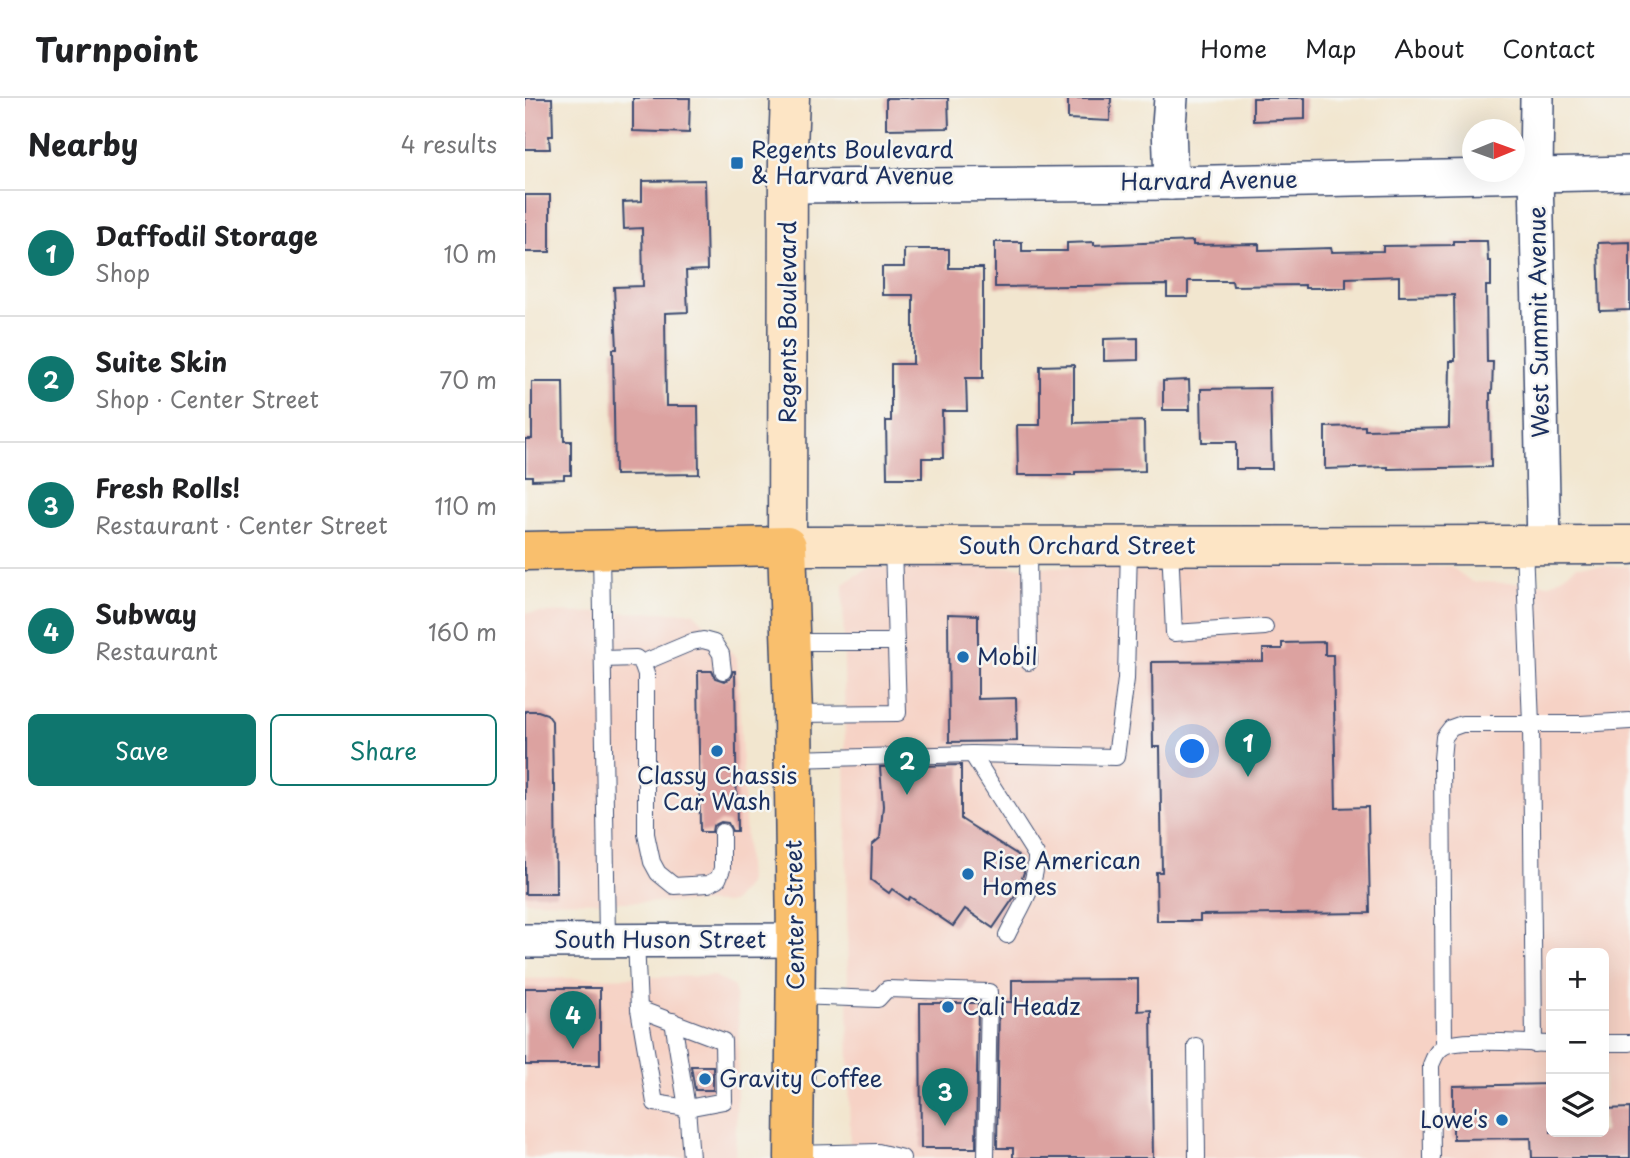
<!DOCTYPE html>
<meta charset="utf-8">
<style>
body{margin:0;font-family:"Playpen Sans",sans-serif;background:#f2f2f2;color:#202124}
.controls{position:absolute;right:21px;bottom:21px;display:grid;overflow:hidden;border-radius:10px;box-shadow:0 7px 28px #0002}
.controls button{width:63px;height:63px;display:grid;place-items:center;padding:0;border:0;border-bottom:2px solid #e0e0e0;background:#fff;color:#202124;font:35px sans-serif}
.compass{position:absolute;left:937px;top:21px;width:63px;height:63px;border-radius:50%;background:#fff;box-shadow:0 7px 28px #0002;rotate:89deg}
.you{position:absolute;left:668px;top:654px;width:24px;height:24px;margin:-18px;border:5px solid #fff;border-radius:50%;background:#1a73e8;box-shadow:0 0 0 10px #1a73e833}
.badge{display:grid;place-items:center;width:46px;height:46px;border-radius:50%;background:#0f766e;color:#fff;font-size:23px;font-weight:700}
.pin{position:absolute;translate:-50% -58px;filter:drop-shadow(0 2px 4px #0008)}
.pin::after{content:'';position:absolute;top:37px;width:24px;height:21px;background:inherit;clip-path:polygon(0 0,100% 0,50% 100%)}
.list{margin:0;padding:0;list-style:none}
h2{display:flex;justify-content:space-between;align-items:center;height:91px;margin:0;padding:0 28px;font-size:30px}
h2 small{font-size:23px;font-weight:400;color:#757577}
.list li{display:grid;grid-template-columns:46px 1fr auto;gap:21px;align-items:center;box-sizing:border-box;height:126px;padding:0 28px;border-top:2px solid #e0e0e0}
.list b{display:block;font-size:26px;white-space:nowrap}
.list p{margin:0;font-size:23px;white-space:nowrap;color:#757577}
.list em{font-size:23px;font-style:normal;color:#757577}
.actions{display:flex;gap:14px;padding:21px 28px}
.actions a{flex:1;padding:16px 0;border:2px solid #0f766e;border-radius:10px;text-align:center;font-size:24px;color:#0f766e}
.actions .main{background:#0f766e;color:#fff}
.icon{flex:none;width:38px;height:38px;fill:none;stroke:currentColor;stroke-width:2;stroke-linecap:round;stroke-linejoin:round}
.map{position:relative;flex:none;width:1105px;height:1060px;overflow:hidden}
header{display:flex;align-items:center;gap:42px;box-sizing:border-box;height:98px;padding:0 35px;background:#fff;border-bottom:2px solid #e0e0e0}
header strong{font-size:33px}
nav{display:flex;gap:38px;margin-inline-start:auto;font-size:24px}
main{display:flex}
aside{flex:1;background:#fff}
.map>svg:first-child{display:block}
.built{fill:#f6d2c5;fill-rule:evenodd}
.building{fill:#dca2a0}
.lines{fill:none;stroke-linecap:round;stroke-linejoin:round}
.service-casing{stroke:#3b4a6f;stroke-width:18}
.minor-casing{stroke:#3b4a6f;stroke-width:36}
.secondary-casing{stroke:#3b4a6f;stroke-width:41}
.primary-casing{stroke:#3b4a6f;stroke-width:41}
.service{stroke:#fff;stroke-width:16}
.minor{stroke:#fff;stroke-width:33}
.secondary{stroke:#fde5c5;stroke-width:38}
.primary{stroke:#f9bf6d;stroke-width:38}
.poi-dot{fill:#1f6fb2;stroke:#f6f6f2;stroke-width:2.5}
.labels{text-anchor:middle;stroke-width:5;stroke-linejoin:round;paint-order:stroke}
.poi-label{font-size:23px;fill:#1b2f5e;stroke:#f6f6f2;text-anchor:start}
.street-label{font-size:23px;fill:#1b2f5e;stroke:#f6f6f2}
</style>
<header>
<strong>Turnpoint</strong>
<nav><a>Home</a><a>Map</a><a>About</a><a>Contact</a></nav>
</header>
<main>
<aside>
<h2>Nearby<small>4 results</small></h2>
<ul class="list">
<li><span class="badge">1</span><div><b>Daffodil Storage</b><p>Shop</p></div><em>10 m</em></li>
<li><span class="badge">2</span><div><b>Suite Skin</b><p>Shop · Center Street</p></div><em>70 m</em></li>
<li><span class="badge">3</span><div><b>Fresh Rolls!</b><p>Restaurant · Center Street</p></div><em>110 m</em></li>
<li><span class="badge">4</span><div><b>Subway</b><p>Restaurant</p></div><em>160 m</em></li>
</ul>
<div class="actions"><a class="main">Save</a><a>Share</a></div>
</aside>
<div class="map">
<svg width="1105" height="1060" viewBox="0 0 1105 1060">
<rect width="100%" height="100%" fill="#f6f6f2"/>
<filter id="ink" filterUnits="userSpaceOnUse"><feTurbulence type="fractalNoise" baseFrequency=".0143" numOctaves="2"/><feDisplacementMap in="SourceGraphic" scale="14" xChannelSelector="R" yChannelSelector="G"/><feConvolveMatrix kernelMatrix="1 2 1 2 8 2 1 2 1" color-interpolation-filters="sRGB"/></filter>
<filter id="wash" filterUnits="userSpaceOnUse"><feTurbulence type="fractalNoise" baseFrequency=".00686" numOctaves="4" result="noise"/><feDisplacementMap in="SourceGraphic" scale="28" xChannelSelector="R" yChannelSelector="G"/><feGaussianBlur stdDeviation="1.57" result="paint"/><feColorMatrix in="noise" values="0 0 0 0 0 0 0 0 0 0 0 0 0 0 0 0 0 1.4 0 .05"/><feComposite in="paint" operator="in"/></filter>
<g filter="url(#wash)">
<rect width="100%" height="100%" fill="#f2e6cf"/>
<g class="built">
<path d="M925,468L947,484L1026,486L1052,468H1105V1060H325L318,486L345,469ZM1026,855H1079V1034H1026Z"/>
<path d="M168,514L212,560L223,785L207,805L0,803V515Z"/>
<path d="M190,878L209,889L214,926L210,1060H0V881Z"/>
</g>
<g id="blocks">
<g class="building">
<path d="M0,0H27L28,38H24L25,51H0Z"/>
<path d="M108,0H165L164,35L108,33Z"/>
<path d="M361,0H423L424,30L361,31Z"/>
<path d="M543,0H586L585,23L543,21Z"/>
<path d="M728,0H780V21L728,23Z"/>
<path d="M180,82L182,172L161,173L163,214L140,215L141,308H173L174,376L90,377L88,251H92L89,189L118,188L117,130L99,131L98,104L117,103V83Z"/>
<rect x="0" y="97" width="25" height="57"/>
<path d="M668,143V147L734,146V152L806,150L807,154L858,153V148L928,147V143H962L963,163H966V188H961L962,264H968L967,295H965L966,369L863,371V369L800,371V329L840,328V332L924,330L925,263H930L929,197L874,198V178L821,180V190H780V187L708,188L707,183H663V199H642V187L470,189V144H497V153H542V145L569,144V147Z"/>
<path d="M1105,144V212L1075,213L1073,145Z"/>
<path d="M379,151H424V170H458V280H441L442,313H417L418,360H397V380H362L361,323H366V266H388V197H357V169H379Z"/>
<path d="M613,240V262L579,263V241Z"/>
<path d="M549,267V325L619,323L620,373L550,374V377H493L492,327H515V268Z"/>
<path d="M664,282L665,312H638V283Z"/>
<path d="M7,284H38L39,343H46V377H39V381L7,382V378H0V341H7Z"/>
<path d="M745,290L747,371H711V344H677L676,291Z"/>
<path d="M423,516L453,517V601L491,600L492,643L424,644Z"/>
<path d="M800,544V557H808L811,710L843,709L845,815L675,817V823H632L631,774H637L635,649H628L627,564L738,563V551H757V545Z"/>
<path d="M173,573H187L190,580L199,583L205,581L208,573H210L212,733H207L203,725L196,724L188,728L187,734H175Z"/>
<path d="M0,613H13L22,616L27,623L28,687H30L31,796H0Z"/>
<path d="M436,667V721L493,757L499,774L492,795L468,830L440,811L428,828L385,799L383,802L367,791L364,795L346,782L347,747L355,740L358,708L355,669Z"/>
<path d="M613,881V913L626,912L628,1060H488V1050H472L474,904H487V882Z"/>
<rect x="0" y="890" width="75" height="77"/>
<path d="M395,905H453L451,1050H396Z"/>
<path d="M166,968H188V992H170Z"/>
<path d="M1026,986V1034H1079V1011L1105,1010V1060H1007L1006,1040L928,1041V988Z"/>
</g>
</g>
</g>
<g filter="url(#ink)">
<use href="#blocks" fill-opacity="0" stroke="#3b4a6f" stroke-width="2"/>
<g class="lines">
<g class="service-casing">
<g id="service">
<path d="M503,447L504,564"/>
<path d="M645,448L649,535L740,529"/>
<path d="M999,448L1006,626L1009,946"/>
<path d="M76,452L82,842"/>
<path d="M266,544H371"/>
<path d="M78,561L111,560L117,565L121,576V736L127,764L133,775L149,788L183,786L193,781L197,771V734"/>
<path d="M117,565L167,544L178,542L189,545L196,556L198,573"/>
<path d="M268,616L373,615L368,448"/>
<path d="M447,656L511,757C512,788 495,810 482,837"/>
<path d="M269,661L447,656L591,659L601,581L604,447"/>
<path d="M111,842L114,911L130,1005L162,1010L166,1060"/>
<path d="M271,898L353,901L362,891L464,894L461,1060"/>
<path d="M114,911L198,943L199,1003L162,1010L148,923"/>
<path d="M1079,945H1105"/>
<path d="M671,948L672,1060"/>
<path d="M919,948L917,661L919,639L926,630L937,626H1056L1105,623"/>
<path d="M269,1056L353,1054L377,1060"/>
<path d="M907,1060L906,967C909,960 911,953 918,949C933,939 1004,946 1026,946"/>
</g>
</g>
<g class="minor-casing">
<g id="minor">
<path d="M646,0L644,27L646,85"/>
<path d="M1012,0L1011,76L1019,448"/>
<path d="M263,88L646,85L1105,75"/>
<path d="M0,843L271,842"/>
</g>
</g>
<g class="secondary-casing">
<path id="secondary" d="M265,0L263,49L262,448L1105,447"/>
</g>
<g class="primary-casing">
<path id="primary" d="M0,453L262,448L268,616L271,842L269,1060"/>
</g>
<use href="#service" class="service"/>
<use href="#minor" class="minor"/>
<use href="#secondary" class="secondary"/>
<use href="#primary" class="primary"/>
</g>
</g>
<g class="poi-dot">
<rect x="205" y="58" width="14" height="14" rx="3.5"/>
<circle cx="438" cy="559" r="7"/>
<circle cx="192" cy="653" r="7"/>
<circle cx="443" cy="776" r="7"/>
<circle cx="423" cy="909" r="7"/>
<circle cx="180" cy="981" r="7"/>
<circle cx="977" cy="1022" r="7"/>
</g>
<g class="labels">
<g class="poi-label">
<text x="226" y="60">Regents Boulevard<tspan x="226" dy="26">&amp; Harvard Avenue</tspan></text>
<text x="452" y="567">Mobil</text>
<text x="192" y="686" text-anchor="middle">Classy Chassis<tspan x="192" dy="26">Car Wash</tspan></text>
<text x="457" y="771">Rise American<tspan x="457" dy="26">Homes</tspan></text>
<text x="437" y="917">Cali Headz</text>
<text x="194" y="989">Gravity Coffee</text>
<text x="963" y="1030" text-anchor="end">Lowe's</text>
</g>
<g class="street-label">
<text transform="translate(684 83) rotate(-1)" y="8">Harvard Avenue</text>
<text transform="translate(263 224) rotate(-90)" y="8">Regents Boulevard</text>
<text transform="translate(1014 224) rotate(-91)" y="8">West Summit Avenue</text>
<text x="552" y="456">South Orchard Street</text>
<text transform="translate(270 817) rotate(-91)" y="8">Center Street</text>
<text x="135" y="850">South Huson Street</text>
</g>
</g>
</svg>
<div class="controls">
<button>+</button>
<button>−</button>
<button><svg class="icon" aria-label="layers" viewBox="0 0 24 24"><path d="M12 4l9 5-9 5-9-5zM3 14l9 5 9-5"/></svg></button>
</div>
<svg class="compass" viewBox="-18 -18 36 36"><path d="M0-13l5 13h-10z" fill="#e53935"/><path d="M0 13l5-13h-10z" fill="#757577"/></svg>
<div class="you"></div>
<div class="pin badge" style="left:723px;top:679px">1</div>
<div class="pin badge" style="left:382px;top:697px">2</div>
<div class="pin badge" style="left:420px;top:1028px">3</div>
<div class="pin badge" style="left:48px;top:951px">4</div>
</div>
</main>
